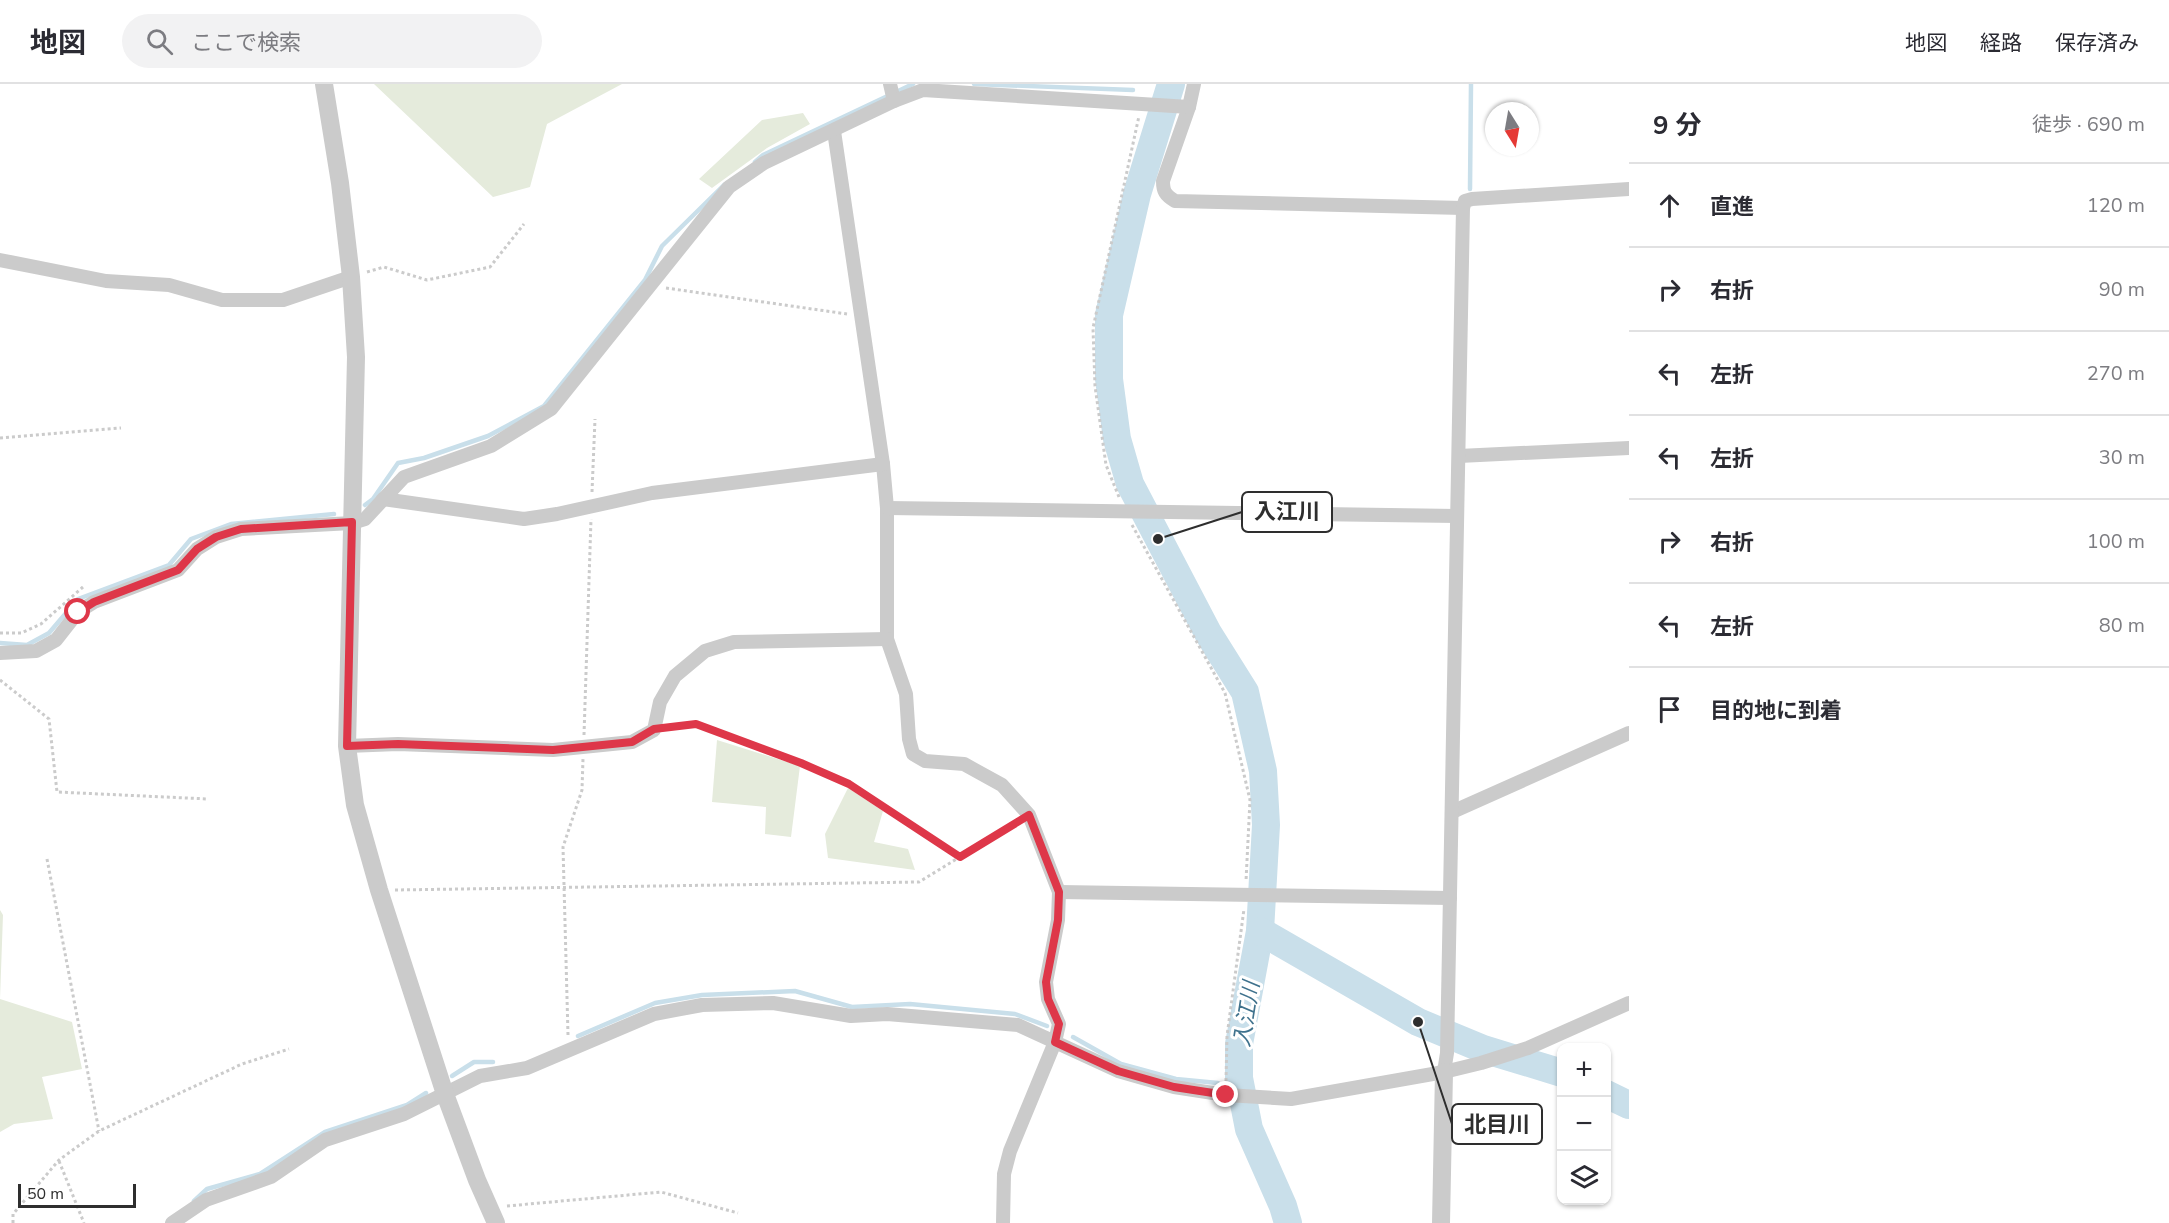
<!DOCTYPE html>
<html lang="ja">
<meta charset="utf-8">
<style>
body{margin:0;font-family:"Nunito Sans","Noto Sans JP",sans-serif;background:#f2f2f3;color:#2b2b33}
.controls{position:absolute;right:18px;bottom:18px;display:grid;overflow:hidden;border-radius:12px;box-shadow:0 2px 4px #0004}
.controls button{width:54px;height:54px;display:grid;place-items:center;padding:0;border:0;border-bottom:2px solid #e1e1e2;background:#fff;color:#2b2b33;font:30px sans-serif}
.compass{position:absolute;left:1485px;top:18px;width:54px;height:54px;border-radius:50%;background:#fff;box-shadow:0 2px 4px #0004;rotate:169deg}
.scale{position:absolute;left:18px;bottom:15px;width:118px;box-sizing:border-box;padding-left:6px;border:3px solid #2e2e2e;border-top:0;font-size:16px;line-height:21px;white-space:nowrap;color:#2e2e2e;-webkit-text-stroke:4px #fff;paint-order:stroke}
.stop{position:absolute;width:18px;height:18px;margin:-14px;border:4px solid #de3749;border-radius:50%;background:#fff}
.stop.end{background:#de3749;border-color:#fff;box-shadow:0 2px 6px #0008}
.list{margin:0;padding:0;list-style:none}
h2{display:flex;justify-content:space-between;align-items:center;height:78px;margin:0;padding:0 24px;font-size:26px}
h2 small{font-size:20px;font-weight:400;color:#7c7c81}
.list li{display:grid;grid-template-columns:39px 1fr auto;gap:18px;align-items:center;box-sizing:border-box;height:84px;padding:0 24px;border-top:2px solid #e1e1e2}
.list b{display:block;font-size:22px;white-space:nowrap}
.list em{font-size:20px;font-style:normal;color:#7c7c81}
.icon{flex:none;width:33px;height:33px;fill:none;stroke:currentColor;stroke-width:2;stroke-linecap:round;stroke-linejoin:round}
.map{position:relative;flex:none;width:1629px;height:1139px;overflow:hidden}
header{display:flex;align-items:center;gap:36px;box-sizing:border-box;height:84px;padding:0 30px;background:#fff;border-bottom:2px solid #e1e1e2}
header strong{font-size:28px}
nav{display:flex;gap:33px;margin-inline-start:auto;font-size:21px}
.search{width:420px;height:54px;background:#f2f2f3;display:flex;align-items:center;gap:15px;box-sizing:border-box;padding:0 21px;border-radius:33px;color:#7c7c81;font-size:22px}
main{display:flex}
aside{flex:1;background:#fff}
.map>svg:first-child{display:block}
.green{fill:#e5ebdc}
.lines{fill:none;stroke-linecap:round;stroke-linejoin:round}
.stream{stroke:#c9dfea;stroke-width:4.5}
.river{stroke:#c9dfea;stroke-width:28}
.path{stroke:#cbcbcb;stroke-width:3;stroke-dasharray:3 3;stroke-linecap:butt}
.minor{stroke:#cbcbcb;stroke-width:14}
.tertiary{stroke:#cbcbcb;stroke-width:18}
.route{stroke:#de3749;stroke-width:8}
.labels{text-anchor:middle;stroke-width:6;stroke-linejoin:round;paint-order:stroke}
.water-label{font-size:22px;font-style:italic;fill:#3f728d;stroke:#fff}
.leader{fill:none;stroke:#2e2e2e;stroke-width:2}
.callout-dot{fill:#2e2e2e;stroke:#fff;stroke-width:2}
.callout{fill:#fff;stroke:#2e2e2e;stroke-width:2}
.callout-label{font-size:22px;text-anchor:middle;font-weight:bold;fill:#2e2e2e}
</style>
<header>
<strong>地図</strong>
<div class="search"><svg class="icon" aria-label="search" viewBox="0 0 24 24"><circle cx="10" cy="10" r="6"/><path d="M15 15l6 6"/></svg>ここで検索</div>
<nav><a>地図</a><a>経路</a><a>保存済み</a></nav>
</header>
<main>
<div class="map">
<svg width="1629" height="1139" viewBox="0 0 1629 1139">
<rect width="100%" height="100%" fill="#fff"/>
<g class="green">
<path d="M374,0H622L547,40L530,103L493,113Z"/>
<path d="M803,29L810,40L767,64L712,104L699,95L762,36Z"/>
<path d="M717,656L800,682L791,753L765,750L766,723L712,718Z"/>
<path d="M848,704L883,727L874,758L908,765L915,786L828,774L825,750Z"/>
<path d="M0,826L3,831L0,915L72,938L82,985L42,993L53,1035L14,1040L0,1048Z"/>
</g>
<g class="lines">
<g class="stream">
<path d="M974,0L1133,6"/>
<path d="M755,78L763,71L913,0"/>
<path d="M1470,105L1471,0"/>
<path d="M365,421L373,415L398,379L424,374L488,352L544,322L645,196L662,162L724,101"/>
<path d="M0,559L27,561L49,549L78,515L169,481L191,455L231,440L334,430"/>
<path d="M578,952L655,919L702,911L795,907L852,923L910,920L1015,930L1047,942"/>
<path d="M1073,953L1121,980L1176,995L1218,999"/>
<path d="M452,992L474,978H493"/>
<path d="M194,1117L207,1105L260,1090L325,1048L407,1021L426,1009"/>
</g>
<g class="river">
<path d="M1171,0L1137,110L1109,231V295L1117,355L1130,400L1208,549L1245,608L1263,687L1266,741L1260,847L1239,960V994L1249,1045L1283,1122L1288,1139"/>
<path d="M1260,847L1418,938L1483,965L1562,989"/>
<path d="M1606,1010L1629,1021"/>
</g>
<g class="path">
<path d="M367,188L384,183L427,196L490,183L524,140"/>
<path d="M666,204L847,230"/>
<path d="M0,354L121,344"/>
<path d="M592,408L595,335"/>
<path d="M1119,413L1106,381L1095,302L1093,244L1139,32"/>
<path d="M1132,441L1225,609L1250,716L1246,797"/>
<path d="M0,549H21L41,540L83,503"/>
<path d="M0,596L49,635L57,708L208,715"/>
<path d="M668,644L695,640L801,679L849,700L961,773"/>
<path d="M584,651L591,435"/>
<path d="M47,775L99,1047"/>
<path d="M395,806L919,798L1017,738"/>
<path d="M568,951L563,763L582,706L583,675"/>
<path d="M1226,997L1227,952L1244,825"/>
<path d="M59,1077L84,1139"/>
<path d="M507,1122L661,1108L738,1129"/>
<path d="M13,1139V1130L59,1076L99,1047L242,980L289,965"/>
</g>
<g class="minor">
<path d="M890,0L894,17"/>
<path d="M1194,0L1189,23L1163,97C1163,107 1165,111 1175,117L1463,124"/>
<path d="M834,47L883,380L887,424V555L906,610L909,655L913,670L925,677L964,680L1002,701L1029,731L1059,808L1058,836L1046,898L1048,915L1059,940L1055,958L1010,1067L1004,1090L1003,1139"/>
<path d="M0,176L106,197L169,201L222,216H283L351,193"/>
<path d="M1459,372L1629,364"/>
<path d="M383,415L524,435L557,430L652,409L883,380"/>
<path d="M887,424L1457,432"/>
<path d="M0,569L36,567L56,556L78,528L94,518L178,486L197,465L216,453L241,445L352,439L365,435L404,393L491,362L551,325L729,103L764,79L894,17L923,6L1189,23"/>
<path d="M347,662L398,660L553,666L632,658L654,646L660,618L675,592L705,567L734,558L887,555"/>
<path d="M1452,728L1629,649"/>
<path d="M1059,808L1450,814"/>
<path d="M1444,988L1447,969L1463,124L1465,117L1472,115L1629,105"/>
<path d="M172,1139L206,1116L271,1093L325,1056L404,1030L480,992L527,984L654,930L702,921L773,919L851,932L887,930L1018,941L1118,987L1174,1003L1226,1011L1291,1015L1444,988L1481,979L1528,964L1629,919"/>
</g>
<g class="tertiary">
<path d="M324,0L340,99L351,193L356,273L347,662L355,721L379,806L445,1010L477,1096L496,1139"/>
<path d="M1441,1139L1444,988"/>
</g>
</g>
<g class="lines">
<path class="route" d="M78,528L94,518L178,486L197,465L216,453L241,445L352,438L347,662L398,660L553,666L632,658L654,645L696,640L801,679L849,700L960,773L1029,731L1059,808L1058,836L1046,898L1048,915L1059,940L1055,958L1118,987L1174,1003L1226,1011"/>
</g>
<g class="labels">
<g class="water-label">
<text transform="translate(1246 930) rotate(-81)" y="8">入江川</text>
</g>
</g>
<path class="leader" d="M1158 455L1242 428M1418 938L1452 1040"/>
<g class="callout-dot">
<circle cx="1158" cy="455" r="6"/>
<circle cx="1418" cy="938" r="6"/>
</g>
<g class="callout">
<rect x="1242" y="408" width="90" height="40" rx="6"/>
<rect x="1452" y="1020" width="90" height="40" rx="6"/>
</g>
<g class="callout-label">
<text x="1287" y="435">入江川</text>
<text x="1497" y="1048">北目川</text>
</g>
</svg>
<div class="controls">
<button>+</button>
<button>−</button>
<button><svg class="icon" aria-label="layers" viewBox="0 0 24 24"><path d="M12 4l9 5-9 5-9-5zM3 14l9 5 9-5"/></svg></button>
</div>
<svg class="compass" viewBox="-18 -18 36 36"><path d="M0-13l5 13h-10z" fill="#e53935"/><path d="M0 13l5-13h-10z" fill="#7c7c81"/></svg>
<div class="scale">50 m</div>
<div class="stop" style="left:78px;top:528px"></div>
<div class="stop end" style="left:1226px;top:1011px"></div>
</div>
<aside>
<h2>9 分<small>徒歩 · 690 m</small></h2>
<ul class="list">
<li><svg class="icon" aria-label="ahead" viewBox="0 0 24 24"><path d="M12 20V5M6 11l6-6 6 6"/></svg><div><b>直進</b></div><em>120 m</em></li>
<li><svg class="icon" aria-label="right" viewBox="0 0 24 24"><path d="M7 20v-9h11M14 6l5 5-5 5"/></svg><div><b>右折</b></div><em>90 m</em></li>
<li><svg class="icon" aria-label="left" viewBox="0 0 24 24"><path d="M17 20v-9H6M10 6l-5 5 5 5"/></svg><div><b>左折</b></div><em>270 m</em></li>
<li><svg class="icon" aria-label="left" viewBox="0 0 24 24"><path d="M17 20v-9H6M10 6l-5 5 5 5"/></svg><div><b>左折</b></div><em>30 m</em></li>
<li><svg class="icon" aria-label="right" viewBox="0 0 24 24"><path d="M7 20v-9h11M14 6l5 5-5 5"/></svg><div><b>右折</b></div><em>100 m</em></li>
<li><svg class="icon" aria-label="left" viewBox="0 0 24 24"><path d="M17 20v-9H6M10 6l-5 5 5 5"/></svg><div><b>左折</b></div><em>80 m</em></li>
<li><svg class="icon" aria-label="arrive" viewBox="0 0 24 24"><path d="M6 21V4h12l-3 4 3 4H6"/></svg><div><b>目的地に到着</b></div></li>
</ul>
</aside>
</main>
